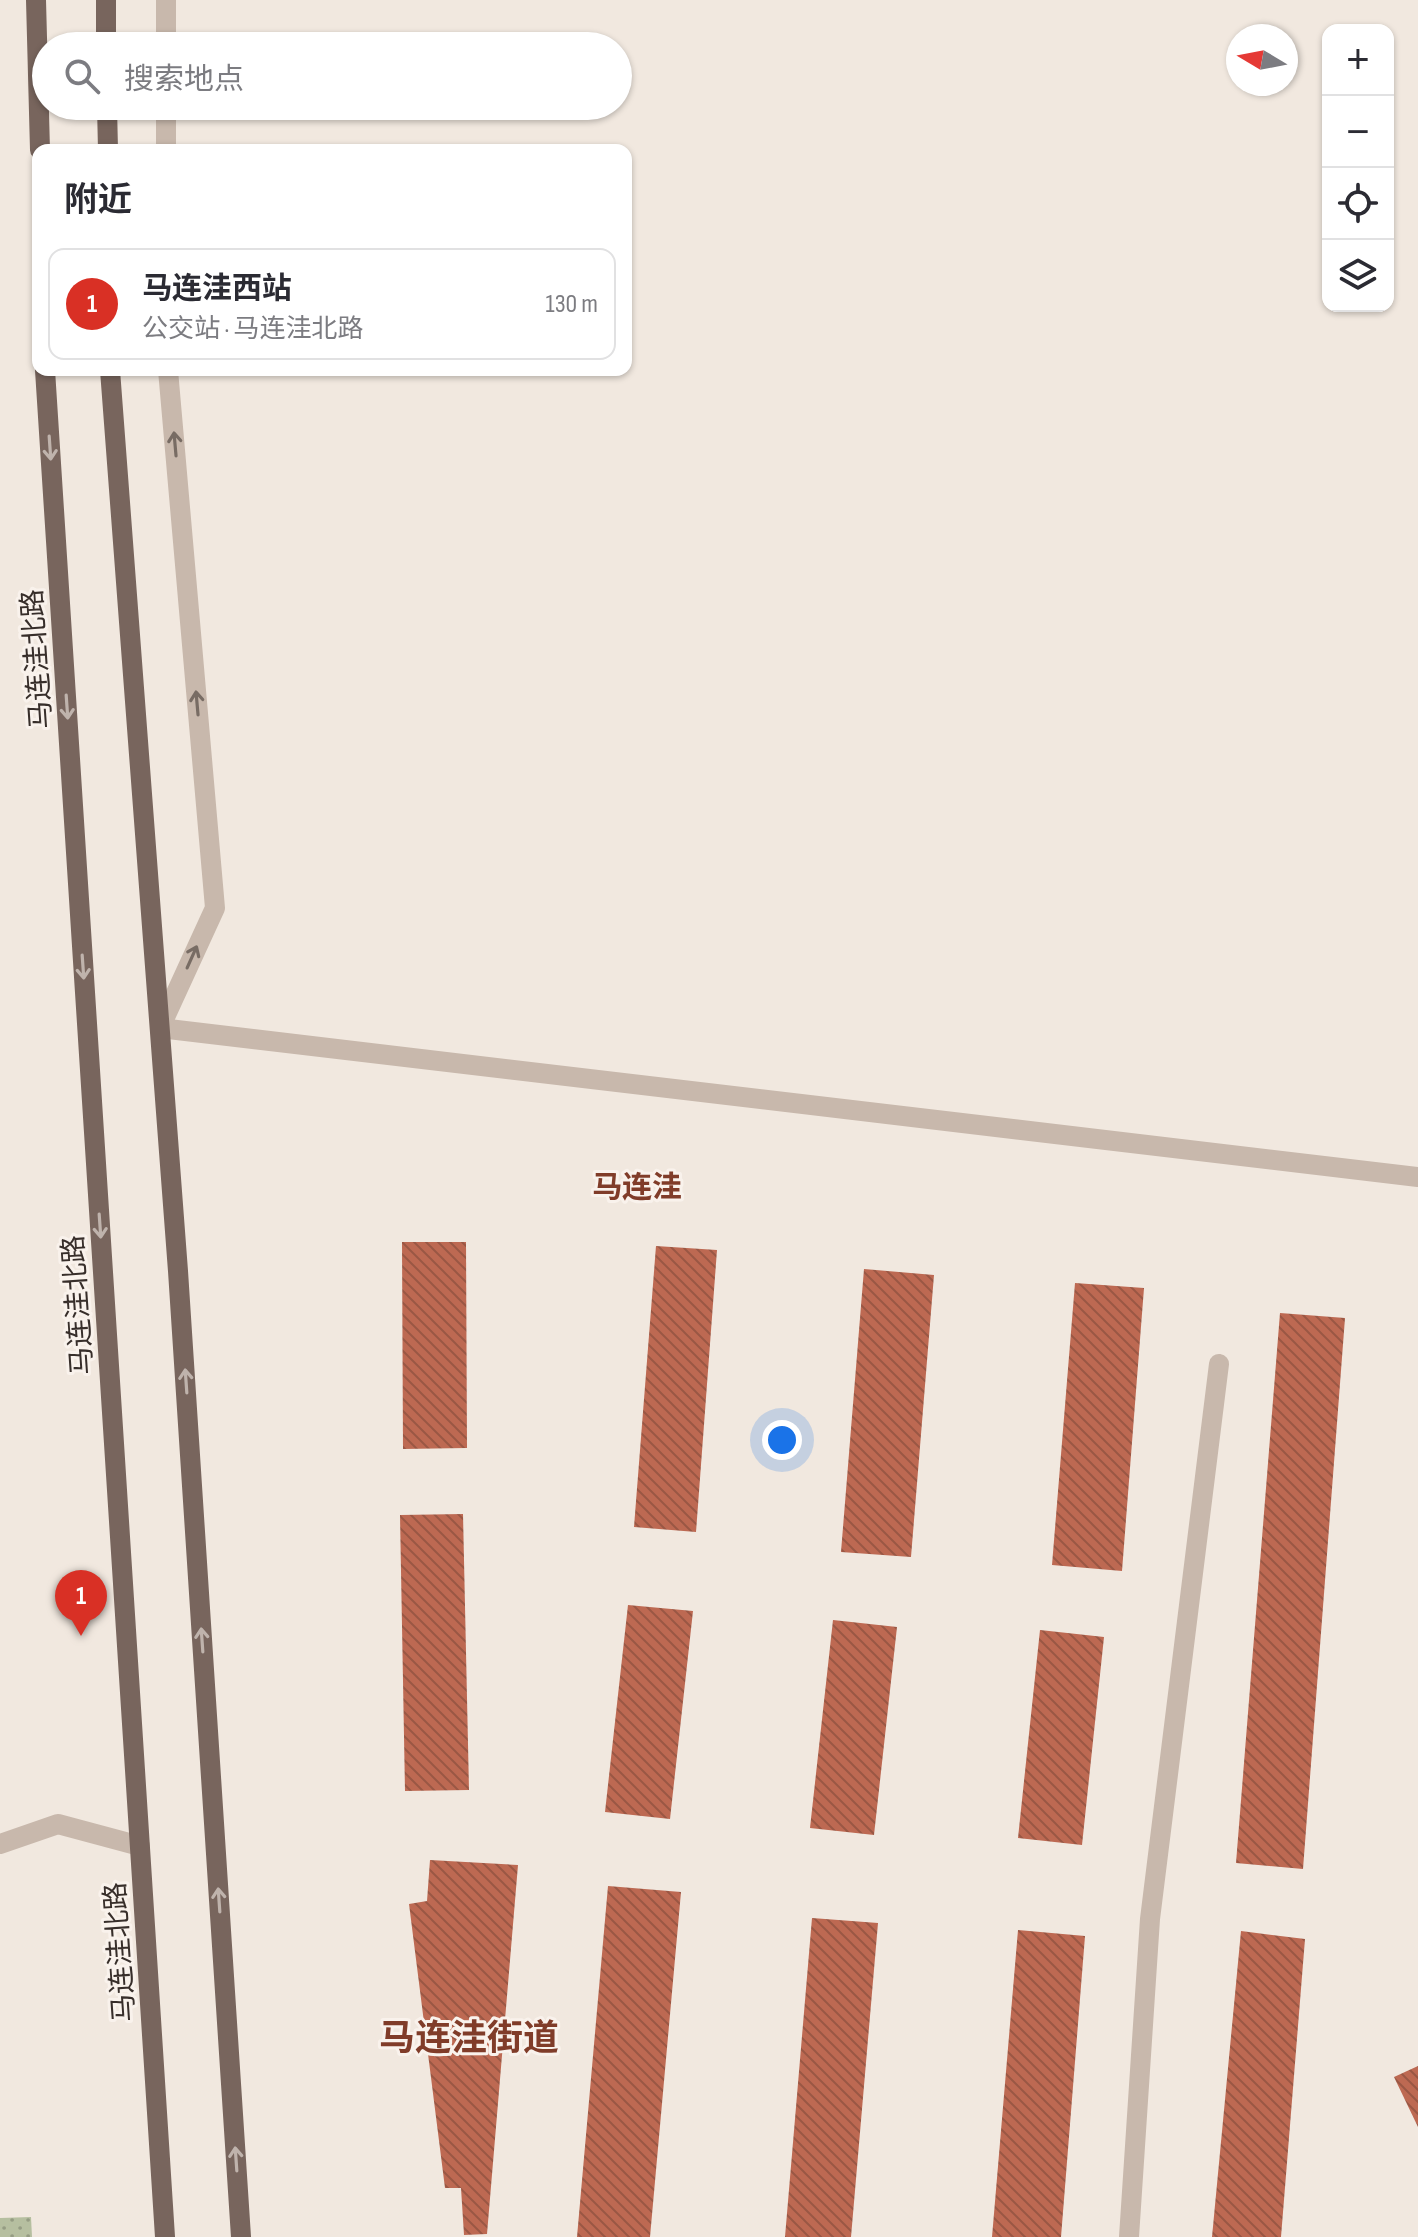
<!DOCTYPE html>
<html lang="zh">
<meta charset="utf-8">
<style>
body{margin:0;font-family:"Sofia Sans Condensed","Noto Sans SC",sans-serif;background:#f2f2f3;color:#2b2b33}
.controls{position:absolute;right:24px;top:24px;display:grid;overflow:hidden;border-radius:16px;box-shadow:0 2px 6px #0004}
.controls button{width:72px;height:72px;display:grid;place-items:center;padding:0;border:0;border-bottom:2px solid #e1e1e2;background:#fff;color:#2b2b33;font:40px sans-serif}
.compass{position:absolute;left:1226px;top:24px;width:72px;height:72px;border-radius:50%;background:#fff;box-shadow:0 2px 6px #0004;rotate:280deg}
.you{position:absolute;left:782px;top:1440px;width:28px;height:28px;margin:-20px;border:6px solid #fff;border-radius:50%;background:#1a73e8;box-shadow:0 0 0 12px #1a73e833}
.badge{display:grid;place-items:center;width:52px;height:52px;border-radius:50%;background:#d93025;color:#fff;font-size:26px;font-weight:700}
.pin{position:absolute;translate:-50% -66px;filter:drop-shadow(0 2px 4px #0008)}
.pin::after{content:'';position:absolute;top:42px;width:28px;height:24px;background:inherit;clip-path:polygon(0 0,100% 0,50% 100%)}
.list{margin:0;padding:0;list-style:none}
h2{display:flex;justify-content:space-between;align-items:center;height:104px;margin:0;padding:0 32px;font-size:34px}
h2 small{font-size:26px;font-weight:400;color:#7c7c81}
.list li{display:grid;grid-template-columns:52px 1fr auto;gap:24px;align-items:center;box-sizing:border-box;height:112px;margin:0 16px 16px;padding:0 16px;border:2px solid #e1e1e2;border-radius:16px}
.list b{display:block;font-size:30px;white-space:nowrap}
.list p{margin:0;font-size:26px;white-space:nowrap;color:#7c7c81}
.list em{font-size:26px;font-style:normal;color:#7c7c81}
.icon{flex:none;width:44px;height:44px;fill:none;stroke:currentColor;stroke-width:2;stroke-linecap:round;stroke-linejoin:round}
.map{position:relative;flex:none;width:1418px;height:2237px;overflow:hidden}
.search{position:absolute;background:#fff;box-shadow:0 2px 6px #0004;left:32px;top:32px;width:600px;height:88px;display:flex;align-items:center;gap:20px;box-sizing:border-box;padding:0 28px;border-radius:44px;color:#7c7c81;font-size:30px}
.panel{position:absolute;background:#fff;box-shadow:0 2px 6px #0004;left:32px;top:144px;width:600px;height:232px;border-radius:16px}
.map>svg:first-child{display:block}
.park{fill:url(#park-dots)}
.building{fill:url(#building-back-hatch)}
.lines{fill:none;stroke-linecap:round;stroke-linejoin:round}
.service{stroke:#c8b8ac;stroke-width:20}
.minor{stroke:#c8b8ac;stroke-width:20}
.tertiary{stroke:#c8b8ac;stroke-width:20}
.primary{stroke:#78655d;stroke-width:20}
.oneway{stroke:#786c64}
.oneway2{stroke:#bfb3ac}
.labels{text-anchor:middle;stroke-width:6;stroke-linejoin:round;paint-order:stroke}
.street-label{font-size:28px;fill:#372e2a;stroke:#f9f2ec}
.neighbourhood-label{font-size:30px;font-weight:bold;fill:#803c29;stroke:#f9f2ec}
.district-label{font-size:36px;font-weight:bold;fill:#803c29;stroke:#f9f2ec}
</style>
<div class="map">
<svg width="1418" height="2237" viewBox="0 0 1418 2237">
<defs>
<pattern id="park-dots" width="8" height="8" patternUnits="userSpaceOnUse" patternTransform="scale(2)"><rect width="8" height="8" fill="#b6bfa0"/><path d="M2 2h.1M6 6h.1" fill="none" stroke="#959c83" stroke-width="1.8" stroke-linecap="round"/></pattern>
<pattern id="building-back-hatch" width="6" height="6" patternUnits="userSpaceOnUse" patternTransform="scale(2)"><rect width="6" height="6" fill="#bd6952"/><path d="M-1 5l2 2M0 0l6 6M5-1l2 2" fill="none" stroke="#9a5744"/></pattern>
</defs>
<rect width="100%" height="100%" fill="#f1e8df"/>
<path class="park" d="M31,2217L32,2237H0V2218Z"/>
<g class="building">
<path d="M402,1242H466L467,1448L403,1449Z"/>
<path d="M656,1246L717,1250L696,1532L634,1527Z"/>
<path d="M864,1269L934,1275L911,1557L841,1552Z"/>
<path d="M1075,1283L1144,1288L1122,1571L1052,1565Z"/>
<path d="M1280,1313L1345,1318L1303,1869L1236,1863Z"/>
<path d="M463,1514L469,1790L405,1791L400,1515Z"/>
<path d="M628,1605L693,1611L670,1819L605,1812Z"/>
<path d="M833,1620L897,1627L874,1835L810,1828Z"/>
<path d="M1040,1630L1104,1637L1082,1845L1018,1838Z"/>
<path d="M430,1860L518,1865L487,2234L464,2235L461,2188H445L409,1904L427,1901Z"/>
<path d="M608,1886L681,1892L650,2237H577Z"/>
<path d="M812,1918L878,1923L851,2237H785Z"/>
<path d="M1018,1930L1085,1936L1061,2237H992Z"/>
<path d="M1241,1931L1305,1939L1281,2237H1212Z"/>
<path d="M1418,2066V2127L1394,2077Z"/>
</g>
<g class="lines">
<path class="service" d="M1129,2237L1150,1919L1219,1364"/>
<g class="minor">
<path d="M160,1028L1418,1177"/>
<path d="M0,1844L58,1824L140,1846"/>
</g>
<g class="tertiary">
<path d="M166,0V46"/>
<path d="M166,106V150"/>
<path d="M160,1028L215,908L168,370"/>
</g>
<g class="primary">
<path d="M36,0L40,150"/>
<path d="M106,0V46"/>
<path d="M107,106L108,150"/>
<path d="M45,370L165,2237"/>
<path d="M110,370L178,1271L241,2237"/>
</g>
</g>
<defs><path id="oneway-shaft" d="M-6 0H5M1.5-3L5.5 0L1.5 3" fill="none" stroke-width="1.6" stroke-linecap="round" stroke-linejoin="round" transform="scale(2)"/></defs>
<g class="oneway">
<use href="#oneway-shaft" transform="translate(175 444) rotate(-95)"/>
<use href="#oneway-shaft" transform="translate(197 703) rotate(-95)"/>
<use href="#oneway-shaft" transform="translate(192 957) rotate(-66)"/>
</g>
<g class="oneway2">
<use href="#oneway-shaft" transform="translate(50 448) rotate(86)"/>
<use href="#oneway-shaft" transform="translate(67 707) rotate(86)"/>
<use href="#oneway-shaft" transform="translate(83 967) rotate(86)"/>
<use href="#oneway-shaft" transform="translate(100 1226) rotate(86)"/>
<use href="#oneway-shaft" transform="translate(186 1381) rotate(-94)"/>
<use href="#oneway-shaft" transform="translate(202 1640) rotate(-94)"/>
<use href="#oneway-shaft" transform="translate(219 1900) rotate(-94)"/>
<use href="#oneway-shaft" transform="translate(236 2159) rotate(-94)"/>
</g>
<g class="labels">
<g class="street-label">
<text transform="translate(36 659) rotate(-94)" y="10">马连洼北路</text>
<text transform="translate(77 1305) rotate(-94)" y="10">马连洼北路</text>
<text transform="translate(119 1952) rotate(-94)" y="10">马连洼北路</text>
</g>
<g class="neighbourhood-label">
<text x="637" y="1197">马连洼</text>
</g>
<g class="district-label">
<text x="469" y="2050">马连洼街道</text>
</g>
</g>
</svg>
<div class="controls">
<button>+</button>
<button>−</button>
<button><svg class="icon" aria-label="locate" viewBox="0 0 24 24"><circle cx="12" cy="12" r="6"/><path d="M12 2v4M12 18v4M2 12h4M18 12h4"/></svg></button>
<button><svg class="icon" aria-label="layers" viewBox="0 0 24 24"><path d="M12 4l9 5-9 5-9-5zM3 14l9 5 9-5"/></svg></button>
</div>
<svg class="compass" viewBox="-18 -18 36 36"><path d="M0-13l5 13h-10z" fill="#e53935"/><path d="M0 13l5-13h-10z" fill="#7c7c81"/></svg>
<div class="you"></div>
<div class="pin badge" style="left:81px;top:1636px">1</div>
<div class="search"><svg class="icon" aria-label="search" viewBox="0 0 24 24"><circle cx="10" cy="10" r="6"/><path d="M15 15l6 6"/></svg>搜索地点</div>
<section class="panel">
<h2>附近<small></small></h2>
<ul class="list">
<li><span class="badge">1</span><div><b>马连洼西站</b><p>公交站 · 马连洼北路</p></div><em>130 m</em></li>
</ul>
</section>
</div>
